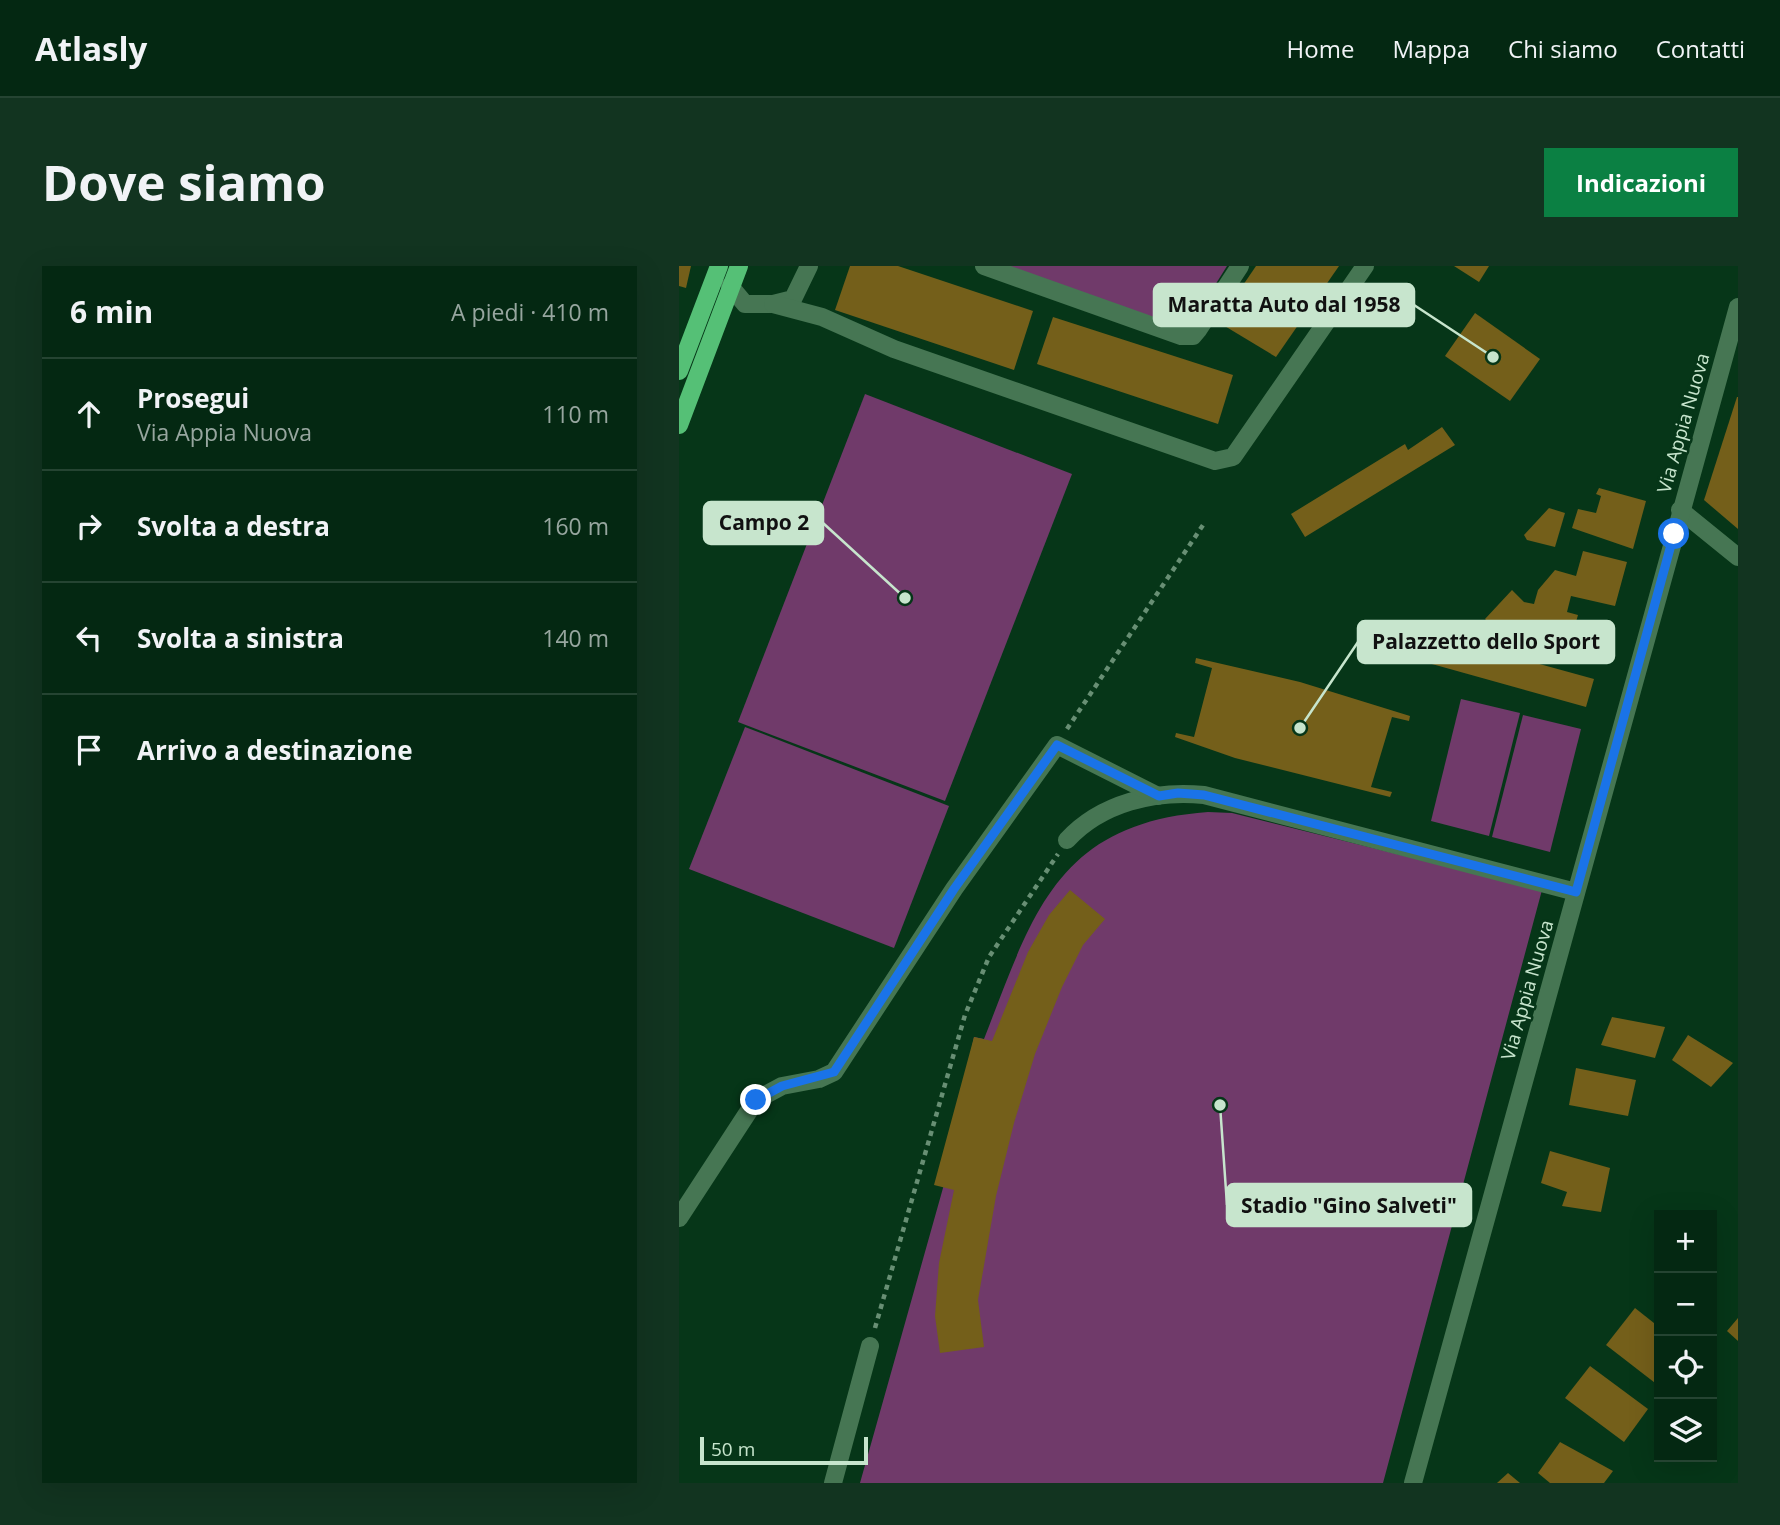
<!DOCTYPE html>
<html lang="it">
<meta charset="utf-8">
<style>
body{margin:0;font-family:"Open Sans",sans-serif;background:#123420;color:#f1f3f6}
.controls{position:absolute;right:21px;bottom:21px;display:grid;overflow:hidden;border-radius:0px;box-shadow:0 7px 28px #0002}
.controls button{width:63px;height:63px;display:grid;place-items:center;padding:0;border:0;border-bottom:2px solid #254432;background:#042812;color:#f1f3f6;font:35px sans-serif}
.scale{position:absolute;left:21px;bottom:18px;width:168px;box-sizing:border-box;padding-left:7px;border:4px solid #c7e5cd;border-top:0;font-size:19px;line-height:24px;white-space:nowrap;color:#c7e5cd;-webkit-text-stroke:5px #063618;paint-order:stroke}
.stop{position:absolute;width:21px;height:21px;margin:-16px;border:5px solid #1a73e8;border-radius:50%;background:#fff}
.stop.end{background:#1a73e8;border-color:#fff;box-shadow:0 2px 7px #0008}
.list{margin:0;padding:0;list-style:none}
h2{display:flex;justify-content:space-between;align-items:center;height:91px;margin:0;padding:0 28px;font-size:30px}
h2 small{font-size:23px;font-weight:400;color:#97a69f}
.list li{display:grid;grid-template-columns:46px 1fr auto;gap:21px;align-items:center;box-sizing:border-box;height:112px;padding:0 28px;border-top:2px solid #254432}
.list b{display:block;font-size:26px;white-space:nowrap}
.list p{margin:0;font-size:23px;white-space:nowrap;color:#97a69f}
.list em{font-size:23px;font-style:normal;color:#97a69f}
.icon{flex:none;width:38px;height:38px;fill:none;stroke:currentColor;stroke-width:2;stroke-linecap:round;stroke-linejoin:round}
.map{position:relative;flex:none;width:1059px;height:1217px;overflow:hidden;border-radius:0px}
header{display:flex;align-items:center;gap:42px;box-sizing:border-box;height:98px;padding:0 35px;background:#042812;border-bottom:2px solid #254432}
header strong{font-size:33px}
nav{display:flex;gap:38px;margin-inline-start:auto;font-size:24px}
.intro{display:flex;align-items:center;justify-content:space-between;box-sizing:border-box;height:168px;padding:0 42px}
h1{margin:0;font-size:49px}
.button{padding:18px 32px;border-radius:0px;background:#0b8043;color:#fff;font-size:24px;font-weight:700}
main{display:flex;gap:42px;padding:0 42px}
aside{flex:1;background:#042812;border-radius:0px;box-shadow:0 7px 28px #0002}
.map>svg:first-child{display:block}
.green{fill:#703a6a}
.building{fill:#745f1a}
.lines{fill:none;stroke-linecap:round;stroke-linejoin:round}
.path{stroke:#688f74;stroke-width:4.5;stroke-dasharray:5 5;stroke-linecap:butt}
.minor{stroke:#467653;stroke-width:18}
.major{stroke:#55c076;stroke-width:18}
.route{stroke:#1a73e8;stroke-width:9}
.labels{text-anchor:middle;stroke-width:5;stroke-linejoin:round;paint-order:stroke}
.street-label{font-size:19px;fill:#c7e5cd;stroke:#063618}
.leader{fill:none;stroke:#c7e5cd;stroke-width:2.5}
.callout-dot{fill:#c7e5cd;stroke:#063618;stroke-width:2.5}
.callout{fill:#c7e5cd;stroke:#c7e5cd;stroke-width:2.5}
.callout-label{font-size:21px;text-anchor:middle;font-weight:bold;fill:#111}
</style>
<header>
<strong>Atlasly</strong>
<nav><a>Home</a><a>Mappa</a><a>Chi siamo</a><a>Contatti</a></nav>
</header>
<div class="intro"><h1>Dove siamo</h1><a class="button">Indicazioni</a></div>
<main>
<aside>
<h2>6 min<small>A piedi · 410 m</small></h2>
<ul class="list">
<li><svg class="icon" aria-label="ahead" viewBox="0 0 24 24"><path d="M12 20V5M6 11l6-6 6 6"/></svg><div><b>Prosegui</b><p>Via Appia Nuova</p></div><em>110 m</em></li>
<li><svg class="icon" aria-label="right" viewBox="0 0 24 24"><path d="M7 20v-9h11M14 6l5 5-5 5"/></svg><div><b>Svolta a destra</b></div><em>160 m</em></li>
<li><svg class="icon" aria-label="left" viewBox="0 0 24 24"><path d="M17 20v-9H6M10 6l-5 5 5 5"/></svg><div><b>Svolta a sinistra</b></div><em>140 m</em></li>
<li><svg class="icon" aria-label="arrive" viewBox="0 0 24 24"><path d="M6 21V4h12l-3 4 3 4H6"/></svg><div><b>Arrivo a destinazione</b></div></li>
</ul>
</aside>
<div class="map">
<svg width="1059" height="1217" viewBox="0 0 1059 1217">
<rect width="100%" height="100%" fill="#063618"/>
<g class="green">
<path d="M325,0H548L511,59L503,62Z"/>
<path d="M186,128L393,208L266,535L59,456Z"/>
<path d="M782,433L841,447L810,570L752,555Z"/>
<path d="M844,449L902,463L871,586L813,571Z"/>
<path d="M66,461L270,540L215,682L10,603Z"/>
<path d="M529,546L553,547L863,624L704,1217H181L264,922L295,771L305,773C353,650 377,557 529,546Z"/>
</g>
<g class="building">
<path d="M0,0H12L7,22L0,20Z"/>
<path d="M171,0H219L354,45L335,104L156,44Z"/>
<path d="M577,0H660L597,91L539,56Z"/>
<path d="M775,0H810L800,16Z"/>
<path d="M796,47L861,93L831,135L766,90Z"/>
<path d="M374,51L554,109L539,158L358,98Z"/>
<path d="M1058,131H1059V263L1025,234Z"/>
<path d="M763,161L776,179L626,271L612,248L726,178L729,184Z"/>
<path d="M920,222L967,235L954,283L893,262L899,243L917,247L922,230L917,228Z"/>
<path d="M870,242L886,247L876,281L848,274L845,269Z"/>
<path d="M904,285L948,296L936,340L892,330L888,346L899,349L893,370L904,374L897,396L815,369L818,365L806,353L833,324L845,336L855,338L859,324L876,304L897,310Z"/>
<path d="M743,366L805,383L807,377L822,382L821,387L915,413L907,441L735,393Z"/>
<path d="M517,392L621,416L731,450L730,455L713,451L692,521L713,526L711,531L556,492L496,471L497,467L515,471L533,402L516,397Z"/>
<path d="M391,624L426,653L404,679L383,721L356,788L335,857L317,930L299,1034L305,1081L261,1087L256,1050L260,997L275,924L255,919L295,771L313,775L349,686L370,649Z"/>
<path d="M933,751L986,761L976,792L922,779Z"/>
<path d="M1009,769L1054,797L1032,821L993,794Z"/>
<path d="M897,802L957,814L949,850L890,839Z"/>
<path d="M871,885L931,902L922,946L883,940L888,926L862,917Z"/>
<path d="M956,1042L980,1061V1120L927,1079Z"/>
<path d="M1059,1052V1075L1048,1065Z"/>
<path d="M911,1100L969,1143L945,1176L886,1132Z"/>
<path d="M881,1176L934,1205L925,1217H871L859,1207Z"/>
<path d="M829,1207L841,1217H818Z"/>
</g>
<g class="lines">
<g class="path">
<path d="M388,463L526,256"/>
<path d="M196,1062L286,749L310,691L379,588"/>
</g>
<g class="minor">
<path d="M305,0L502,70H514L519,64L561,0"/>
<path d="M51,20L66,38H94L114,33L130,0"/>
<path d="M94,38L143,51L215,83L536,195L554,191L686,0"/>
<path d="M1001,244L1059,291"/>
<path d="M388,574C422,537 476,524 525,529L897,626"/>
<path d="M0,952L77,834L103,820L140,813L155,806L275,623L378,479L479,530"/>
<path d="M154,1217L191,1080"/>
<path d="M734,1217L1059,41"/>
</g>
<g class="major">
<path d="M0,105L40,0"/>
<path d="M0,159L60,0"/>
</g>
</g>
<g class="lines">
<path class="route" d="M77,834L103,820L155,806L275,623L378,479L480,530L499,527L525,529L897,626L995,268"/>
</g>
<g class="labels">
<g class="street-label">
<text transform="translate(1004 157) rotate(-74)" y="7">Via Appia Nuova</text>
<text transform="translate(848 724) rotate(-74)" y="7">Via Appia Nuova</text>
</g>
</g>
<path class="leader" d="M814 91L735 39M226 332L144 257M621 462L679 376M541 839L548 939"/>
<g class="callout-dot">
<circle cx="814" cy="91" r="7"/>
<circle cx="226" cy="332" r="7"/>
<circle cx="621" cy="462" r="7"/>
<circle cx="541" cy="839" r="7"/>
</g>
<g class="callout">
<rect x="475" y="18" width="260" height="42" rx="7"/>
<rect x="25" y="236" width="119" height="42" rx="7"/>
<rect x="679" y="355" width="256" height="42" rx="7"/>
<rect x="548" y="918" width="244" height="42" rx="7"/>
</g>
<g class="callout-label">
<text x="605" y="46">Maratta Auto dal 1958</text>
<text x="85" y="264">Campo 2</text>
<text x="807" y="383">Palazzetto dello Sport</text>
<text x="670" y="947">Stadio "Gino Salveti"</text>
</g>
</svg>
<div class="controls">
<button>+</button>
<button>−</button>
<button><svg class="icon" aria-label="locate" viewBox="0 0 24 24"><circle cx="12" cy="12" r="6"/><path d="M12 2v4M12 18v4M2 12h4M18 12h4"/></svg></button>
<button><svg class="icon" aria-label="layers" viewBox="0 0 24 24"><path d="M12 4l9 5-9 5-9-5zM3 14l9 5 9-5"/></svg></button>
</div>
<div class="scale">50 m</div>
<div class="stop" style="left:995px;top:268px"></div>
<div class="stop end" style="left:77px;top:834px"></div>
</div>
</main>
